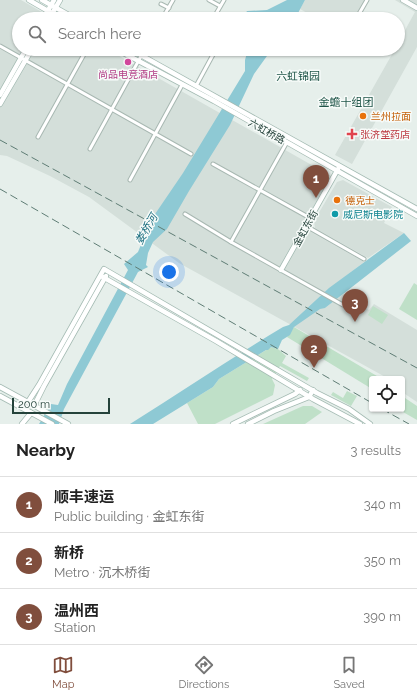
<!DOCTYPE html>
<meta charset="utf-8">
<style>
body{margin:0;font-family:Raleway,"Noto Sans SC",sans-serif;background:#f2f2f2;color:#222}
.controls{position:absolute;right:12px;bottom:12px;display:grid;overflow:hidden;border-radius:4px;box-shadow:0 1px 3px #0004}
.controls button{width:36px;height:36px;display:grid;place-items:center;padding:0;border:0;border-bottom:1px solid #e0e0e0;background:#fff;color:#222;font:20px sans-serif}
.scale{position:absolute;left:12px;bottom:10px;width:98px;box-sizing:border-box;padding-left:4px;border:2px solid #24423a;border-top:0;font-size:11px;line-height:14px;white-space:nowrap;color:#24423a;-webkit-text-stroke:3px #f7fbf9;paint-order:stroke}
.you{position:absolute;left:169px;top:272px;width:14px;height:14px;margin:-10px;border:3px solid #fff;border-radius:50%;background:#1a73e8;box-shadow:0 0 0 6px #1a73e833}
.badge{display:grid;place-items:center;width:26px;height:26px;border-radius:50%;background:#804e3d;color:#fff;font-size:13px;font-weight:700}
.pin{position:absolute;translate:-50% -33px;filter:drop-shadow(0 1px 2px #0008)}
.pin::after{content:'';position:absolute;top:21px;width:14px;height:12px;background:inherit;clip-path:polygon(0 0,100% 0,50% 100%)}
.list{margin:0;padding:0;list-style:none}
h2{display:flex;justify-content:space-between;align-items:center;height:52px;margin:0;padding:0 16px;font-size:17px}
h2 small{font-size:13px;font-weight:400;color:#767676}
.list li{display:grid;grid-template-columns:26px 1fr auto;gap:12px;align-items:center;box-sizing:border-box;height:56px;padding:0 16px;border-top:1px solid #e0e0e0}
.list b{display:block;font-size:15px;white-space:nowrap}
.list p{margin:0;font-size:13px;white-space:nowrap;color:#767676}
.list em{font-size:13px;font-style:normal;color:#767676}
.icon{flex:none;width:22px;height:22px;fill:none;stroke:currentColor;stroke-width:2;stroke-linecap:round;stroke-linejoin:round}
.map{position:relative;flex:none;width:417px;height:424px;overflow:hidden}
.search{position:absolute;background:#fff;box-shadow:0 1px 3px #0004;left:12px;right:12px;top:12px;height:44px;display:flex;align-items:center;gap:10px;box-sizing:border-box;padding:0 14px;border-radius:22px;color:#767676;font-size:15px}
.sheet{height:220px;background:#fff}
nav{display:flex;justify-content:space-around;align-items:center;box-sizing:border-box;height:56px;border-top:1px solid #e0e0e0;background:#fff;font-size:11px;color:#767676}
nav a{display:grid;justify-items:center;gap:2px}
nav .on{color:#804e3d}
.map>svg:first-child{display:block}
.built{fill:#d4dfda}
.green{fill:#bfe0c8}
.water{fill:#8ec9d4}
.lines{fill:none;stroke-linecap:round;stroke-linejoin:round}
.street-casing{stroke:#a8b8b2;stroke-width:5}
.secondary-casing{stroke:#a4bbb3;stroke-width:6}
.street{stroke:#fff;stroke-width:3}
.secondary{stroke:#fff;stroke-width:4.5}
.rail{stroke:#5f7d75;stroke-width:1;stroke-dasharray:8 4;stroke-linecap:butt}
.hotel-dot{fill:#d1479c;stroke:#f7fbf9;stroke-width:1.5}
.food-dot{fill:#e8710a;stroke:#f7fbf9;stroke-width:1.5}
.health-dot{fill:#e0444e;stroke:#f7fbf9;stroke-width:1.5}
.culture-dot{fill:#0f9aa8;stroke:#f7fbf9;stroke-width:1.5}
.labels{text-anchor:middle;stroke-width:3;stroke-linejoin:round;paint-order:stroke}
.hotel-label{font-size:10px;fill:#b23c85;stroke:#f7fbf9}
.food-label{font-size:10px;fill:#c56008;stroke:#f7fbf9;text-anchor:start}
.street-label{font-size:10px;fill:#24423a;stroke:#f7fbf9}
.health-label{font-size:10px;fill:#be3a42;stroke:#f7fbf9;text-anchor:start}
.culture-label{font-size:10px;fill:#0d838f;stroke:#f7fbf9;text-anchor:start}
.neighbourhood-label{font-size:11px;fill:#1f5548;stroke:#f7fbf9}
.water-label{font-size:11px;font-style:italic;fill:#1c6f80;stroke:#f7fbf9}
</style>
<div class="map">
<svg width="417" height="424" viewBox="0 0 417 424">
<rect width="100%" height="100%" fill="#e6efeb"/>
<g class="built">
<path d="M0,0H21L54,19H19V49H107L331,176L302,227L364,262L320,296L325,308L343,294L369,310L374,304L417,330V402L402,392L405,388L402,386V379H389L179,263L89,197L50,176L7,156L0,155Z"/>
<path d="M305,0H365L354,19H318L300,9Z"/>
<path d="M395,0H417V47L352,164L335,155L395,49H398V43L415,12Z"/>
<path d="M343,180L392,207L384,223L404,233L368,258L315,228L314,221L337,182Z"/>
</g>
<g class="green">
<path d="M414,283L417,285V320L399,309Z"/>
<path d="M373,306L388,315L382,324L368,315Z"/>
<path d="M294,327L382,379H372V389L287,337Z"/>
<path d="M271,347L278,349L286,356L282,363L309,378L307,381L280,366L272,379L275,385L273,395L215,424H198L187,403L213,387L219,379Z"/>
<path d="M347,391L357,396L351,406L331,395L333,392L343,398Z"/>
<path d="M402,396L417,406V420L403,412L405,409L402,407Z"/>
<path d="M303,406H312L322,412L305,424H263Z"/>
</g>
<g class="water">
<path d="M287,0H305L297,15L299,19H242L247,11L267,10Z"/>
<path d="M248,49H272L254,74L230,125L189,191L167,229L153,242L148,253L146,265L148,267L138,272L64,409L59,424H39L51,404L58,405L67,384L128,270L124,264L138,252L151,220L183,173L245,71V60Z"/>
<path d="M404,233L411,241L343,294L325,308L320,309L294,327L290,335L282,340L278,349L271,347L268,350H266L219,379L213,387L153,424H130C181,392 231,358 283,327L289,325L329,288Z"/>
</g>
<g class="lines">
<g class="street-casing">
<g id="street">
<path d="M209,0L220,6"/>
<path d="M161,4L169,8"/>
<path d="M107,19V18"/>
<path d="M162,19L173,0"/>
<path d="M213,19L224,0"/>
<path d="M356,19L367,0"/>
<path d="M0,46L191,154"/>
<path d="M196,86L215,51L214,49"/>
<path d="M38,137L87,49"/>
<path d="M90,149L145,49"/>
<path d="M213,164L310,218"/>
<path d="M130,180L182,85"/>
<path d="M185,214L231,242L343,305"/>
<path d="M306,226L364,259"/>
<path d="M231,242L287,142"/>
</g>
</g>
<g class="secondary-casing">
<g id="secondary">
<path d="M29,0L62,19"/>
<path d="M42,0L76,19"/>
<path d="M403,0L417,8"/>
<path d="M43,19L54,0"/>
<path d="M49,19L60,0"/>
<path d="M116,49L214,101L417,216"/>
<path d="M130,49L417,209"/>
<path d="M0,95L26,49"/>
<path d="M0,104L32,49"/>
<path d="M281,270L338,169"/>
<path d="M101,276L216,341L313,399L360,424"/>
<path d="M0,387L68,424"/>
<path d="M0,396L52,424"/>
<path d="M28,402L39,385L104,269L317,393L349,409L370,424"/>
<path d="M34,406L44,386L106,276"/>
<path d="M22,424L31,413"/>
<path d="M233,424L295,394L300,390"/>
<path d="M248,424L274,411L309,397L313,390"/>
</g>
</g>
<use href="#street" class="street"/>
<use href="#secondary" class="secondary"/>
<g class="rail">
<path d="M0,140L417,368"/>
<path d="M0,189L372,403"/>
<path d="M382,409L409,424"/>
</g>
</g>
<circle class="hotel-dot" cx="128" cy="62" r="4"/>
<g class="food-dot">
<circle cx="363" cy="116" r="4"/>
<circle cx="337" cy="200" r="4"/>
</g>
<path class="health-dot" d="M350 128h4v4h4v4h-4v4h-4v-4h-4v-4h4z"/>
<circle class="culture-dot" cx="335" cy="214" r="4"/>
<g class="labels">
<g class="hotel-label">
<text x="128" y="78">尚品电竞酒店</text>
</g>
<g class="food-label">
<text x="371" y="120">兰州拉面</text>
<text x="345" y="204">德克士</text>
</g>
<g class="street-label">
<text transform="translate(267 131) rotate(29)" y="4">六虹桥路</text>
<text transform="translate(305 228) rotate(-61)" y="4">金虹东街</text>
</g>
<g class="health-label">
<text x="360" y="138">张济堂药店</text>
</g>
<g class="culture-label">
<text x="343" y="218">威尼斯电影院</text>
</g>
<g class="neighbourhood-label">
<text x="298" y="80">六虹锦园</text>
<text x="346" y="106">金蟾十组团</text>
</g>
<g class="water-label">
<text transform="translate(146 229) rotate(-60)" y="4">娄桥河</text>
</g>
</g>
</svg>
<div class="controls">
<button><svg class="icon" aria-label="locate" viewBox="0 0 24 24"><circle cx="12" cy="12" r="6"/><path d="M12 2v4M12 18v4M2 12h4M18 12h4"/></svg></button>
</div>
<div class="scale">200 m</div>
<div class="you"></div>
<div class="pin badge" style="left:316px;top:198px">1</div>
<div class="pin badge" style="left:314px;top:368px">2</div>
<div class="pin badge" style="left:355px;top:322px">3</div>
<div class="search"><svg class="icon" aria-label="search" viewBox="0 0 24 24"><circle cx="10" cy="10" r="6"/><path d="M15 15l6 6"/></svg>Search here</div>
</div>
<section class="sheet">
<h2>Nearby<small>3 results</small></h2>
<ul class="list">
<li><span class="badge">1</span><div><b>顺丰速运</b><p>Public building · 金虹东街</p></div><em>340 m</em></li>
<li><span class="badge">2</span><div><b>新桥</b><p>Metro · 沉木桥街</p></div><em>350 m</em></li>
<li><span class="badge">3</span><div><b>温州西</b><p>Station</p></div><em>390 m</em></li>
</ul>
</section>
<nav>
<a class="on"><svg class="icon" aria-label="map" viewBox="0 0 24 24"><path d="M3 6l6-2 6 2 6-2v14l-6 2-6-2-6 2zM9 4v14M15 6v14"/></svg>Map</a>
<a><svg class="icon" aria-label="directions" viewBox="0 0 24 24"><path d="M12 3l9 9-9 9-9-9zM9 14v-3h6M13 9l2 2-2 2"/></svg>Directions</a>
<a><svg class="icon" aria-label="saved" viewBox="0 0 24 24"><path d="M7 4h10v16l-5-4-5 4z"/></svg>Saved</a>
</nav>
